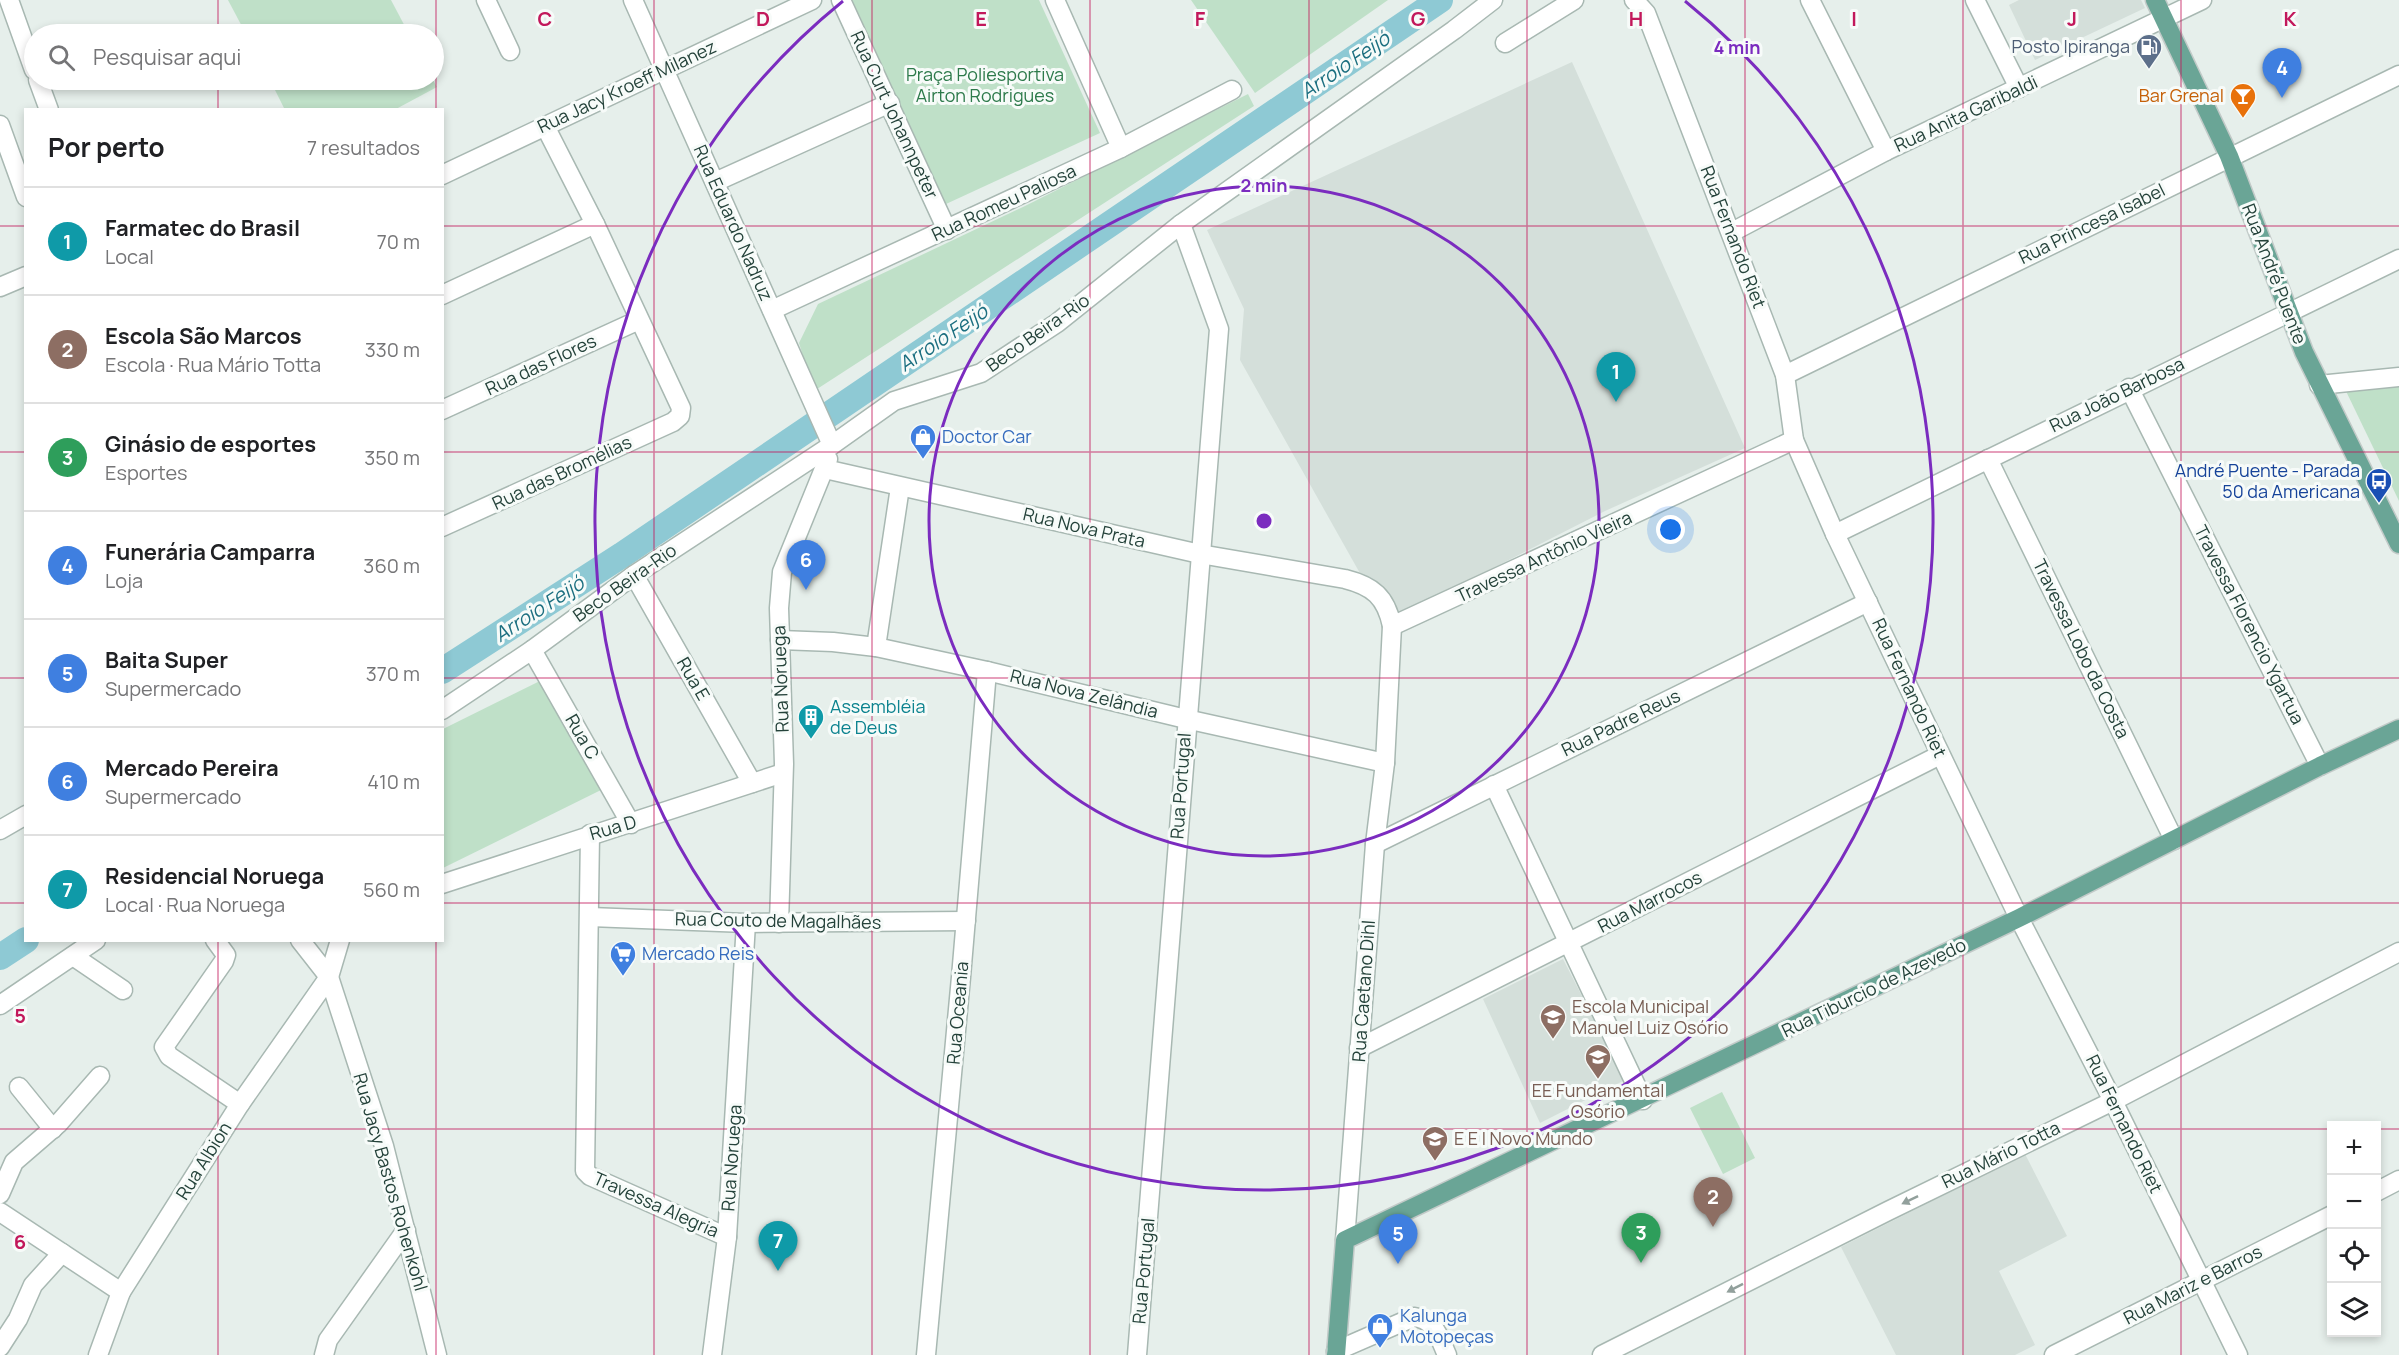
<!DOCTYPE html>
<html lang="pt">
<meta charset="utf-8">
<style>
body{margin:0;font-family:Manrope,sans-serif;background:#f6f6f6;color:#202124}
.controls{position:absolute;right:18px;bottom:18px;display:grid;overflow:hidden;border-radius:0px;box-shadow:0 3px 9px #0003}
.controls button{width:54px;height:54px;display:grid;place-items:center;padding:0;border:0;border-bottom:2px solid #e0e0e0;background:#fff;color:#202124;font:30px sans-serif}
.you{position:absolute;left:1671px;top:530px;width:21px;height:21px;margin:-15px;border:4px solid #fff;border-radius:50%;background:#1a73e8;box-shadow:0 0 0 9px #1a73e833}
.badge{display:grid;place-items:center;width:39px;height:39px;border-radius:50%;background:#d93025;color:#fff;font-size:20px;font-weight:700}
.pin{position:absolute;translate:-50% -50px;filter:drop-shadow(0 2px 3px #0008)}
.pin::after{content:'';position:absolute;top:32px;width:21px;height:18px;background:inherit;clip-path:polygon(0 0,100% 0,50% 100%)}
.list{margin:0;padding:0;list-style:none}
h2{display:flex;justify-content:space-between;align-items:center;height:78px;margin:0;padding:0 24px;font-size:26px}
h2 small{font-size:20px;font-weight:400;color:#757577}
.list li{display:grid;grid-template-columns:39px 1fr auto;gap:18px;align-items:center;box-sizing:border-box;height:108px;padding:0 24px;border-top:2px solid #e0e0e0}
.list b{display:block;font-size:22px;white-space:nowrap}
.list p{margin:0;font-size:20px;white-space:nowrap;color:#757577}
.list em{font-size:20px;font-style:normal;color:#757577}
.icon{flex:none;width:33px;height:33px;fill:none;stroke:currentColor;stroke-width:2;stroke-linecap:round;stroke-linejoin:round}
.map{position:relative;flex:none;width:2399px;height:1355px;overflow:hidden}
.search{position:absolute;background:#fff;box-shadow:0 3px 9px #0003;left:24px;top:24px;width:420px;height:66px;display:flex;align-items:center;gap:15px;box-sizing:border-box;padding:0 21px;border-radius:33px;color:#757577;font-size:22px}
.panel{position:absolute;background:#fff;box-shadow:0 3px 9px #0003;left:24px;top:108px;width:420px;height:834px;border-radius:0px}
.map>svg:first-child{display:block}
.built{fill:#d4dfda}
.green{fill:#bfe0c8}
.lines{fill:none;stroke-linecap:round;stroke-linejoin:round}
.river{stroke:#8ec9d4;stroke-width:26}
.minor-casing{stroke:#a8b8b2;stroke-width:21}
.major-casing{stroke:#c2cac8;stroke-width:21}
.minor{stroke:#fff;stroke-width:18}
.major{stroke:#6aa596;stroke-width:18}
.oneway{fill:#92a09c}
.grid{fill:none;stroke:#c2185b;stroke-width:1.5;stroke-opacity:0.55}
.ring{fill:none;stroke:#7b2cbf;stroke-width:3}
.labels{text-anchor:middle;stroke-width:6;stroke-linejoin:round;paint-order:stroke}
.service-label{font-size:18px;fill:#4e5e75;stroke:#f7fbf9;text-anchor:end}
.park-label{font-size:18px;fill:#2d7a4b;stroke:#f7fbf9}
.street-label{font-size:18px;fill:#24423a;stroke:#f7fbf9}
.food-label{font-size:18px;fill:#c56008;stroke:#f7fbf9;text-anchor:end}
.shop-label{font-size:18px;fill:#366cbe;stroke:#f7fbf9;text-anchor:start}
.transit-label{font-size:18px;fill:#164399;stroke:#f7fbf9;text-anchor:end}
.culture-label{font-size:18px;fill:#0d838f;stroke:#f7fbf9;text-anchor:start}
.education-label{font-size:18px;fill:#785e54;stroke:#f7fbf9;text-anchor:start}
.water-label{font-size:20px;font-style:italic;fill:#1c6f80;stroke:#f7fbf9}
.grid-label{font-size:20px;text-anchor:middle;font-weight:bold;fill:#c2185b;stroke:#f7fbf9;stroke-width:6;stroke-linejoin:round;paint-order:stroke}
.centre{fill:#7b2cbf;stroke:#f7fbf9;stroke-width:3}
.ring-label{font-size:18px;text-anchor:middle;font-weight:bold;fill:#7b2cbf;stroke:#f7fbf9;stroke-width:6;stroke-linejoin:round;paint-order:stroke}
</style>
<div class="map">
<svg width="2399" height="1355" viewBox="0 0 2399 1355">
<rect width="100%" height="100%" fill="#e6efeb"/>
<g class="built">
<path d="M2019,0H2141L2145,8L2035,60L2009,5Z"/>
<path d="M1572,62L1745,448L1605,511L1391,620L1366,584L1240,360L1244,309L1207,230Z"/>
<path d="M1563,959L1625,1080L1540,1123L1483,999Z"/>
<path d="M2025,1154L2067,1236L1999,1271L2035,1345L2015,1355H1896L1841,1247Z"/>
</g>
<g class="green">
<path d="M228,0H391L409,34H246Z"/>
<path d="M852,0H1039L1100,133L946,204Z"/>
<path d="M1191,0H1388L1255,93Z"/>
<path d="M270,80H433L437,87L396,109L285,110Z"/>
<path d="M1248,94L1254,106L814,391L799,343L818,304L1023,207Z"/>
<path d="M2399,384V501L2344,387Z"/>
<path d="M546,678L601,790L443,868V729Z"/>
<path d="M1722,1092L1755,1158L1723,1174L1690,1108Z"/>
</g>
<g class="lines">
<g class="river">
<path d="M442,671L622,555L1440,0"/>
<path d="M0,957L26,940"/>
</g>
<g class="minor-casing">
<g id="minor">
<path d="M9,0L34,70"/>
<path d="M486,0L510,51"/>
<path d="M633,0L832,445"/>
<path d="M841,0L947,230"/>
<path d="M1055,0L1121,148"/>
<path d="M1634,0L1646,13L1785,375L1794,440L1835,534L2019,918L2113,1101L2238,1355"/>
<path d="M1810,0L1886,151"/>
<path d="M1975,0L2019,88"/>
<path d="M1505,43L1574,0"/>
<path d="M38,80L49,110"/>
<path d="M0,125L26,197"/>
<path d="M442,175L812,0"/>
<path d="M715,182L890,103"/>
<path d="M1732,232L1886,151L2202,0"/>
<path d="M0,287L26,276"/>
<path d="M442,295L595,224"/>
<path d="M772,310L1121,148L1232,90"/>
<path d="M1785,375L2399,75"/>
<path d="M2319,385L2399,377"/>
<path d="M2129,388L2320,766"/>
<path d="M442,410L639,320"/>
<path d="M1988,459L2174,840"/>
<path d="M825,469L1200,554L1345,579C1373,586 1386,597 1392,626L1385,763L1375,844L1345,1240"/>
<path d="M442,527L673,422L680,416L681,408L595,224L545,126"/>
<path d="M1835,534L2399,259"/>
<path d="M634,575L752,783"/>
<path d="M1392,626L1794,440"/>
<path d="M780,640L833,642L876,647L987,671L1186,719L1385,763"/>
<path d="M876,647L900,487"/>
<path d="M532,650L631,824"/>
<path d="M442,710L532,650L634,575L832,445L894,401L981,373L1057,323L1181,224L1454,30L1493,0"/>
<path d="M1494,785L1643,1100"/>
<path d="M0,830L26,815"/>
<path d="M590,834L585,1171L590,1176L727,1237"/>
<path d="M1375,844L1868,602"/>
<path d="M442,884L783,773"/>
<path d="M590,917L746,923L966,921"/>
<path d="M779,923L784,764L779,608L782,572L828,459"/>
<path d="M215,940L226,955L224,961L164,1047L169,1056L240,1104"/>
<path d="M300,940L329,977L384,1146L437,1355"/>
<path d="M73,956L123,990"/>
<path d="M0,1005L96,940"/>
<path d="M1359,1048L1940,755"/>
<path d="M19,1087L53,1129"/>
<path d="M2376,1192L2399,1180"/>
<path d="M0,1194L14,1162L58,1124L100,1076"/>
<path d="M0,1212L121,1292"/>
<path d="M0,1347L18,1319L33,1285L62,1253"/>
<path d="M1336,1351L1414,1317C1435,1319 1439,1337 1447,1355"/>
<path d="M98,1355L121,1292L240,1104L329,977L340,940"/>
<path d="M324,1355L328,1340L406,1230"/>
<path d="M712,1355L727,1237L746,923"/>
<path d="M926,1355L961,977L987,671"/>
<path d="M1137,1355L1219,329L1181,224"/>
<path d="M1602,1355L1888,1211L2113,1101L2399,952"/>
<path d="M2054,1355L2332,1215"/>
</g>
</g>
<g class="major-casing">
<g id="major">
<path d="M2155,0L2229,156L2304,352L2399,544"/>
<path d="M1336,1355L1345,1240L2019,918L2320,766L2399,729"/>
</g>
</g>
<use href="#minor" class="minor"/>
<use href="#major" class="major"/>
</g>
<defs><path id="oneway-solid" d="M-6-.8H1V-3.2L6.5 0L1 3.2V.8H-6Z" transform="scale(1.5)"/></defs>
<g class="oneway">
<use href="#oneway-solid" transform="translate(1910 1200) rotate(154)"/>
<use href="#oneway-solid" transform="translate(1735 1288) rotate(153)"/>
</g>
<path class="grid" d="M218,0V34M436,0V110M654,0V1355M872,0V1355M1090,0V1355M1309,0V1355M1527,0V1355M1745,0V1355M1963,0V1355M2181,0V1355M218,80V110M0,226H26M442,226H2399M0,452H26M442,452H2399M0,678H26M442,678H2399M0,903H26M442,903H2399M218,940V1355M436,940V1355M0,1129H2332M2376,1129H2399"/>
<g class="ring">
<circle cx="1264" cy="521" r="335"/>
<path d="M1685 1A669 669 0 1 1 843 1"/>
</g>
<defs>
<g id="fuel-pin" transform="scale(1.35)"><path d="M0 17L-7.5 6A9.5 9.5 0 1 1 7.5 6Z" fill="#5c6f8a" stroke="#f7fbf9"/><path d="M-5.5-6h7V0h2V4h1.3V-2.5L3-4.5l.8-.8L6-3V5H2.5V1h-1V6h-7ZM-4.2-4.7v3.2H.2V-4.7Z" fill="#fff"/></g>
<g id="bar-pin" transform="scale(1.35)"><path d="M0 17L-7.5 6A9.5 9.5 0 1 1 7.5 6Z" fill="#e8710a" stroke="#f7fbf9"/><path d="M-6-5H6L.8 .8V4.5H3.5V6h-7V4.5H-.8V.8Z" fill="#fff"/></g>
<g id="shop-pin" transform="scale(1.35)"><path d="M0 17L-7.5 6A9.5 9.5 0 1 1 7.5 6Z" fill="#3f7fe0" stroke="#f7fbf9"/><path d="M-5-2.5h2.3a2.7 3.5 0 0 1 5.4 0H5L5.5 6h-11ZM-1.5-2.5h3a1.5 2.3 0 0 0-3 0Z" fill="#fff"/></g>
<g id="bus-pin" transform="scale(1.35)"><path d="M0 17L-7.5 6A9.5 9.5 0 1 1 7.5 6Z" fill="#1a4fb4" stroke="#f7fbf9"/><path d="M-5-6H5V4H4V6H2V4H-2V6H-4V4H-5ZM-3.5-4V0h7V-4ZM-3.5 1.2v1.5H-2V1.2ZM2 1.2v1.5H3.5V1.2Z" fill="#fff"/></g>
<g id="building-pin" transform="scale(1.35)"><path d="M0 17L-7.5 6A9.5 9.5 0 1 1 7.5 6Z" fill="#0f9aa8" stroke="#f7fbf9"/><path d="M-4-6H4V6H1V3H-1V6H-4ZM-2.5-4.3h1.7v1.8h-1.7ZM.8-4.3h1.7v1.8H.8ZM-2.5-1h1.7V.8h-1.7ZM.8-1h1.7V.8H.8Z" fill="#fff"/></g>
<g id="supermarket-pin" transform="scale(1.35)"><path d="M0 17L-7.5 6A9.5 9.5 0 1 1 7.5 6Z" fill="#3f7fe0" stroke="#f7fbf9"/><path d="M-6-5.5h2.5l.6 2H6L4.5 2H-2.5L-4.4-4H-6ZM-1.5 3.2a1.3 1.3 0 1 0 .1 0ZM3 3.2a1.3 1.3 0 1 0 .1 0Z" fill="#fff"/></g>
<g id="school-pin" transform="scale(1.35)"><path d="M0 17L-7.5 6A9.5 9.5 0 1 1 7.5 6Z" fill="#8d6e63" stroke="#f7fbf9"/><path d="M0-5L7-2L0 1L-7-2ZM-4 1L0 2.5L4 1V4Q0 6-4 4Z" fill="#fff"/></g>
</defs>
<g fill-rule="evenodd">
<use href="#fuel-pin" x="2149" y="47"/>
<use href="#bar-pin" x="2243" y="96"/>
<use href="#shop-pin" x="923" y="437"/>
<use href="#bus-pin" x="2379" y="481"/>
<use href="#building-pin" x="811" y="717"/>
<use href="#supermarket-pin" x="623" y="954"/>
<use href="#school-pin" x="1553" y="1017"/>
<use href="#school-pin" x="1598" y="1057"/>
<use href="#school-pin" x="1435" y="1139"/>
<use href="#shop-pin" x="1380" y="1326"/>
</g>
<g class="labels">
<g class="service-label">
<text x="2130" y="53">Posto Ipiranga</text>
</g>
<g class="park-label">
<text x="985" y="81">Praça Poliesportiva<tspan x="985" dy="21">Airton Rodrigues</tspan></text>
</g>
<g class="street-label">
<text transform="translate(627 87) rotate(-25)" y="6">Rua Jacy Kroeff Milanez</text>
<text transform="translate(1966 114) rotate(-25)" y="6">Rua Anita Garibaldi</text>
<text transform="translate(894 115) rotate(65)" y="6">Rua Curt Johannpeter</text>
<text transform="translate(1004 203) rotate(-25)" y="6">Rua Romeu Paliosa</text>
<text transform="translate(733 223) rotate(66)" y="6">Rua Eduardo Nadruz</text>
<text transform="translate(2092 224) rotate(-26)" y="6">Rua Princesa Isabel</text>
<text transform="translate(1733 237) rotate(69)" y="6">Rua Fernando Riet</text>
<text transform="translate(2274 274) rotate(69)" y="6">Rua André Puente</text>
<text transform="translate(1038 333) rotate(-35)" y="6">Beco Beira-Rio</text>
<text transform="translate(541 365) rotate(-25)" y="6">Rua das Flores</text>
<text transform="translate(2117 395) rotate(-26)" y="6">Rua João Barbosa</text>
<text transform="translate(562 473) rotate(-25)" y="6">Rua das Bromélias</text>
<text transform="translate(1084 528) rotate(13)" y="6">Rua Nova Prata</text>
<text transform="translate(1544 557) rotate(-25)" y="6">Travessa Antônio Vieira</text>
<text transform="translate(625 583) rotate(-35)" y="6">Beco Beira-Rio</text>
<text transform="translate(2249 625) rotate(63)" y="6">Travessa Florencio Ygartua</text>
<text transform="translate(2081 649) rotate(64)" y="6">Travessa Lobo da Costa</text>
<text transform="translate(693 679) rotate(60)" y="6">Rua E</text>
<text transform="translate(781 679) rotate(-92)" y="6">Rua Noruega</text>
<text transform="translate(1909 688) rotate(65)" y="6">Rua Fernando Riet</text>
<text transform="translate(1084 694) rotate(14)" y="6">Rua Nova Zelândia</text>
<text transform="translate(1621 723) rotate(-26)" y="6">Rua Padre Reus</text>
<text transform="translate(582 737) rotate(60)" y="6">Rua C</text>
<text transform="translate(1181 786) rotate(-86)" y="6">Rua Portugal</text>
<text transform="translate(613 828) rotate(-16)" y="6">Rua D</text>
<text transform="translate(1650 902) rotate(-27)" y="6">Rua Marrocos</text>
<text transform="translate(778 921) rotate(1)" y="6">Rua Couto de Magalhães</text>
<text transform="translate(1874 988) rotate(-26)" y="6">Rua Tiburcio de Azevedo</text>
<text transform="translate(1364 991) rotate(-86)" y="6">Rua Caetano Dihl</text>
<text transform="translate(958 1013) rotate(-85)" y="6">Rua Oceania</text>
<text transform="translate(2124 1124) rotate(64)" y="6">Rua Fernando Riet</text>
<text transform="translate(2001 1155) rotate(-26)" y="6">Rua Mário Totta</text>
<text transform="translate(732 1158) rotate(-86)" y="6">Rua Noruega</text>
<text transform="translate(204 1161) rotate(-58)" y="6">Rua Albion</text>
<text transform="translate(390 1182) rotate(74)" y="6">Rua Jacy Bastos Rohenkohl</text>
<text transform="translate(656 1205) rotate(24)" y="6">Travessa Alegria</text>
<text transform="translate(1144 1271) rotate(-85)" y="6">Rua Portugal</text>
<text transform="translate(2193 1285) rotate(-27)" y="6">Rua Mariz e Barros</text>
</g>
<g class="food-label">
<text x="2224" y="102">Bar Grenal</text>
</g>
<g class="shop-label">
<text x="942" y="443">Doctor Car</text>
<text x="642" y="960">Mercado Reis</text>
<text x="1400" y="1322">Kalunga<tspan x="1400" dy="21">Motopeças</tspan></text>
</g>
<g class="transit-label">
<text x="2360" y="477">André Puente - Parada<tspan x="2360" dy="21">50 da Americana</tspan></text>
</g>
<g class="culture-label">
<text x="830" y="713">Assembléia<tspan x="830" dy="21">de Deus</tspan></text>
</g>
<g class="education-label">
<text x="1572" y="1013">Escola Municipal<tspan x="1572" dy="21">Manuel Luiz Osório</tspan></text>
<text x="1598" y="1097" text-anchor="middle">EE Fundamental<tspan x="1598" dy="21">Osório</tspan></text>
<text x="1454" y="1145">E E I Novo Mundo</text>
</g>
<g class="water-label">
<text transform="translate(1345 65) rotate(-34)" y="7">Arroio Feijó</text>
<text transform="translate(943 338) rotate(-34)" y="7">Arroio Feijó</text>
<text transform="translate(539 609) rotate(-33)" y="7">Arroio Feijó</text>
</g>
</g>
<g class="grid-label">
<text x="545" y="26">C</text>
<text x="763" y="26">D</text>
<text x="981" y="26">E</text>
<text x="1200" y="26">F</text>
<text x="1418" y="26">G</text>
<text x="1636" y="26">H</text>
<text x="1854" y="26">I</text>
<text x="2072" y="26">J</text>
<text x="2290" y="26">K</text>
<text x="20" y="1023">5</text>
<text x="20" y="1249">6</text>
</g>
<circle cx="1264" cy="521" r="9" class="centre"/>
<g class="ring-label">
<text x="1737" y="54">4 min</text>
<text x="1264" y="192">2 min</text>
</g>
</svg>
<div class="controls">
<button>+</button>
<button>−</button>
<button><svg class="icon" aria-label="locate" viewBox="0 0 24 24"><circle cx="12" cy="12" r="6"/><path d="M12 2v4M12 18v4M2 12h4M18 12h4"/></svg></button>
<button><svg class="icon" aria-label="layers" viewBox="0 0 24 24"><path d="M12 4l9 5-9 5-9-5zM3 14l9 5 9-5"/></svg></button>
</div>
<div class="you"></div>
<div class="pin badge" style="left:1616px;top:402px;background:#0f9aa8">1</div>
<div class="pin badge" style="left:1713px;top:1227px;background:#8d6e63">2</div>
<div class="pin badge" style="left:1641px;top:1263px;background:#2e9e5b">3</div>
<div class="pin badge" style="left:2282px;top:98px;background:#3f7fe0">4</div>
<div class="pin badge" style="left:1398px;top:1264px;background:#3f7fe0">5</div>
<div class="pin badge" style="left:806px;top:590px;background:#3f7fe0">6</div>
<div class="pin badge" style="left:778px;top:1271px;background:#0f9aa8">7</div>
<div class="search"><svg class="icon" aria-label="search" viewBox="0 0 24 24"><circle cx="10" cy="10" r="6"/><path d="M15 15l6 6"/></svg>Pesquisar aqui</div>
<section class="panel">
<h2>Por perto<small>7 resultados</small></h2>
<ul class="list">
<li><span class="badge" style="background:#0f9aa8">1</span><div><b>Farmatec do Brasil</b><p>Local</p></div><em>70 m</em></li>
<li><span class="badge" style="background:#8d6e63">2</span><div><b>Escola São Marcos</b><p>Escola · Rua Mário Totta</p></div><em>330 m</em></li>
<li><span class="badge" style="background:#2e9e5b">3</span><div><b>Ginásio de esportes</b><p>Esportes</p></div><em>350 m</em></li>
<li><span class="badge" style="background:#3f7fe0">4</span><div><b>Funerária Camparra</b><p>Loja</p></div><em>360 m</em></li>
<li><span class="badge" style="background:#3f7fe0">5</span><div><b>Baita Super</b><p>Supermercado</p></div><em>370 m</em></li>
<li><span class="badge" style="background:#3f7fe0">6</span><div><b>Mercado Pereira</b><p>Supermercado</p></div><em>410 m</em></li>
<li><span class="badge" style="background:#0f9aa8">7</span><div><b>Residencial Noruega</b><p>Local · Rua Noruega</p></div><em>560 m</em></li>
</ul>
</section>
</div>
